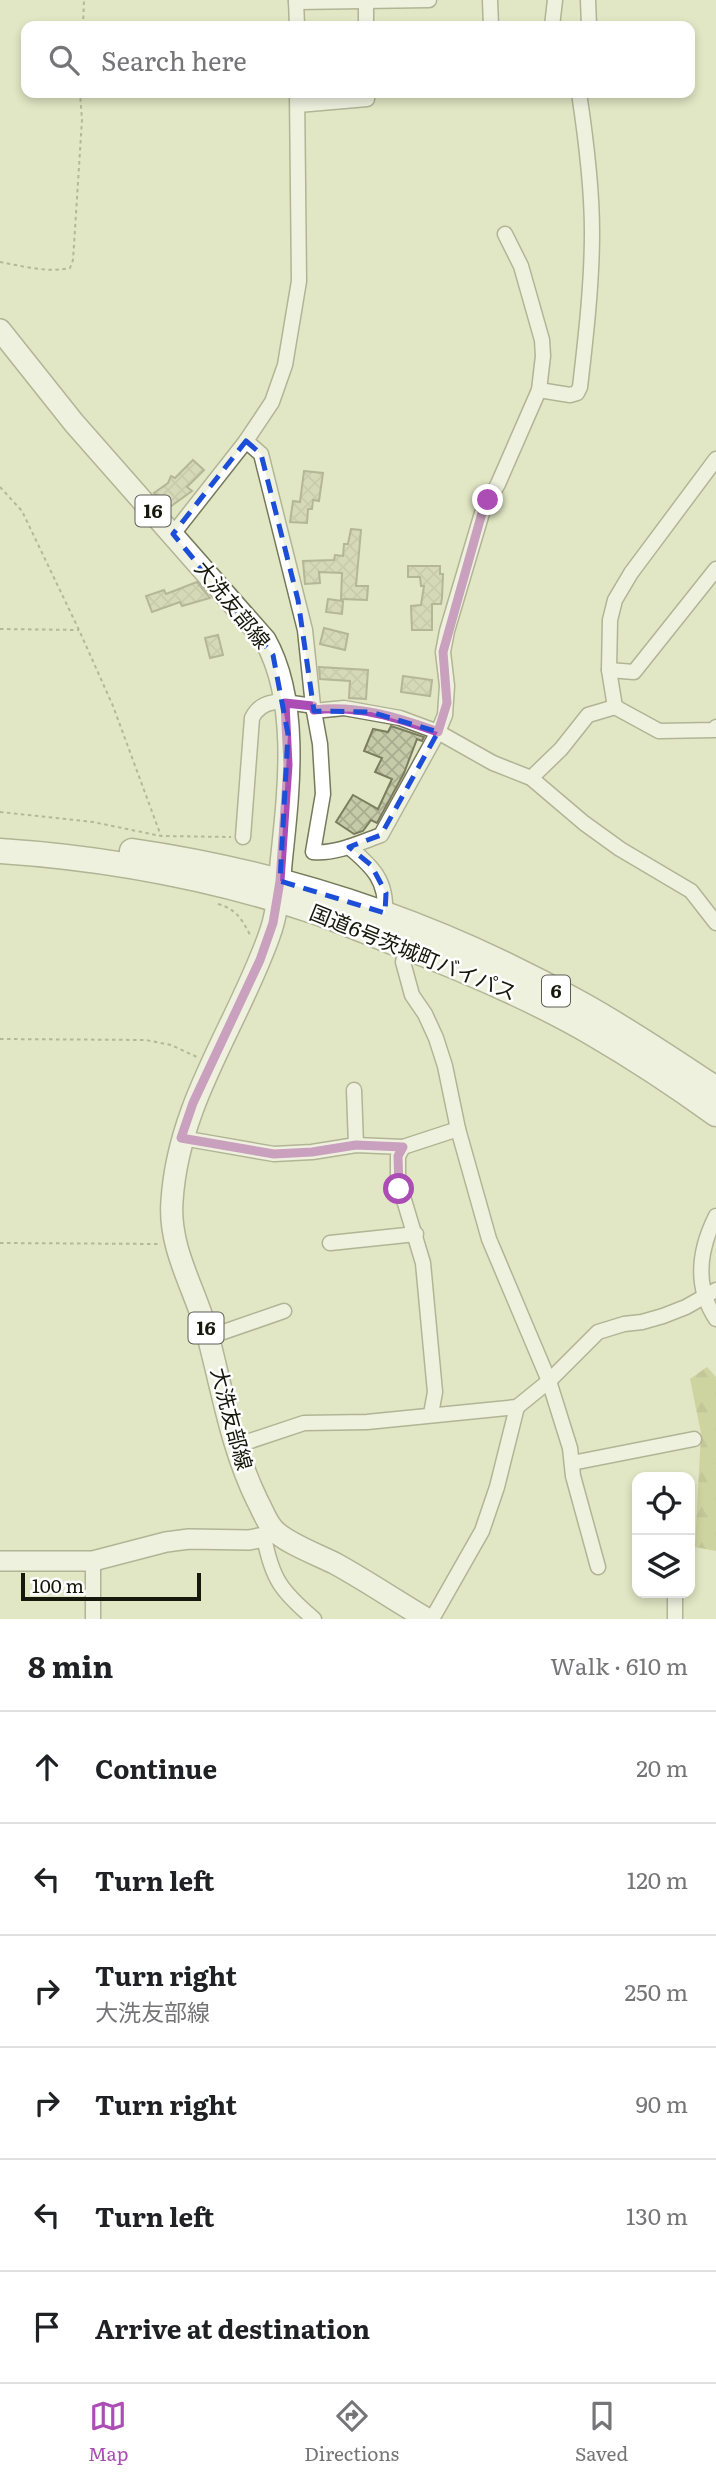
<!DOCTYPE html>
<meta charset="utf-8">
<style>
body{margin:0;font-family:Literata,"Noto Sans JP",serif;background:#f2f2f2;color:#202124}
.controls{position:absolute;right:21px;bottom:21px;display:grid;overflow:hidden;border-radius:14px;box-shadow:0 4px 10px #0003}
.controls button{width:63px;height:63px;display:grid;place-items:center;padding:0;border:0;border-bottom:2px solid #e0e0e0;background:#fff;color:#202124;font:35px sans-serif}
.scale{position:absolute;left:21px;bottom:18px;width:180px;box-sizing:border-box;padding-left:7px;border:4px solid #16180b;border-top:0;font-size:19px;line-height:24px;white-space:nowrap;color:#16180b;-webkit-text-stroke:5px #fff;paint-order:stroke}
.stop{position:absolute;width:21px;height:21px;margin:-16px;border:5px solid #ac4db5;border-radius:50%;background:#fff}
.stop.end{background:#ac4db5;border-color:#fff;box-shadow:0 2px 7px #0008}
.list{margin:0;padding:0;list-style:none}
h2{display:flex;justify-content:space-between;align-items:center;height:91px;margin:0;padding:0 28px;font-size:30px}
h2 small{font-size:23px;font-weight:400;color:#757577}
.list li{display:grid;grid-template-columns:46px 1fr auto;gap:21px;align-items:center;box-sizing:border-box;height:112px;padding:0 28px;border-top:2px solid #e0e0e0}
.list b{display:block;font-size:26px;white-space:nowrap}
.list p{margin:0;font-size:23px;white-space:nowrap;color:#757577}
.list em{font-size:23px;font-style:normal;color:#757577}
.icon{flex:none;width:38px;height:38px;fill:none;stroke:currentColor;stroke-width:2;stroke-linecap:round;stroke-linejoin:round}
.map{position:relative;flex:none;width:716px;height:1619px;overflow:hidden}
.search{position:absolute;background:#fff;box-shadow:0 4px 10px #0003;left:21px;right:21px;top:21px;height:77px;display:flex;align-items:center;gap:18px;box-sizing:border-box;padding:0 24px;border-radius:14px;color:#757577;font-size:26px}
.sheet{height:763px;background:#fff}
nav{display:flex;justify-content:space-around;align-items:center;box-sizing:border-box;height:98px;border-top:2px solid #e0e0e0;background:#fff;font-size:19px;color:#757577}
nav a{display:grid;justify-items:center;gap:4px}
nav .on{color:#ac4db5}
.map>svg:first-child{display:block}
.forest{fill:url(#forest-firs)}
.building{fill:url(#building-cross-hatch);stroke:#7a7e5f;stroke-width:2}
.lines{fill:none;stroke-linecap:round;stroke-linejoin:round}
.street-casing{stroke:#767a5b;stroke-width:17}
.secondary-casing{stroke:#767a5b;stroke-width:22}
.primary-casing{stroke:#767a5b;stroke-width:24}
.highway-casing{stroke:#767a5b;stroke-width:27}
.path{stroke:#7c8068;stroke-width:2;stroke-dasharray:3.5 3.5;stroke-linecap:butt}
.street{stroke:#fff;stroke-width:14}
.secondary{stroke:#fff;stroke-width:19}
.primary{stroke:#fff;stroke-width:21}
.highway{stroke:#fff;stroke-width:24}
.route{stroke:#ac4db5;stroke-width:9}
.marked{fill:none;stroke:#1d4ed8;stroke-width:5;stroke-dasharray:14 9;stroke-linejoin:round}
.labels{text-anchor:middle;stroke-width:5;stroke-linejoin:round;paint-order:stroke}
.shield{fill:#fff;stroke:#5c5d54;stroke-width:2}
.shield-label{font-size:19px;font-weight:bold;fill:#16180b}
.street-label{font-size:21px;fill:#16180b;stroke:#fff}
</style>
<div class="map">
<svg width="716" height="1619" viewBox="0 0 716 1619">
<defs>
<pattern id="forest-firs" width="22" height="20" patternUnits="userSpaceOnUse" patternTransform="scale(1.75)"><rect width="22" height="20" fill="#b5be72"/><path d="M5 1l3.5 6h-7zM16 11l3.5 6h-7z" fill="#9ba361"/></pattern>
<pattern id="building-cross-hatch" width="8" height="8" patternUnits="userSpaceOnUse" patternTransform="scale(1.75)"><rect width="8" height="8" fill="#c5caa9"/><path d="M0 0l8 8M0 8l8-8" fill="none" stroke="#a8ad90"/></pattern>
</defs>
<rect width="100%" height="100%" fill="#e1e6c4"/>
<path class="forest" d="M707,1367L716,1377V1551L695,1547L701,1433L690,1379Z"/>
<g class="building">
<path d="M193,460L204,470L187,487L192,491L167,509L154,493L168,483L171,476L175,478Z"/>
<path d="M304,471L323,473L319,501L313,500L312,509H308L307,523L290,522L293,501L300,502Z"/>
<path d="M351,529L361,530L356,586H368L367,600L341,599L342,573L319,572L320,583L305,584L303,561L334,560L335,555L343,556L344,544H348Z"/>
<path d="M408,566H440V574H443L442,598L441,604H432V630H412L411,606L421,605L424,586H421L420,577H408Z"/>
<path d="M197,582L210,598L182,606L180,602L152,612L146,596L164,590L166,594Z"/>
<path d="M328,599L343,601L342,614L326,612Z"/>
<path d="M324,628L348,634L345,650L320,644Z"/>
<path d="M218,635L223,655L210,658L205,638Z"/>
<path d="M319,667L368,670L366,699L349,698L350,681L320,679Z"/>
<path d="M403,676L432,680L430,696L401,692Z"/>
<path d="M391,726L424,737L422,741L417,739L404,773L377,823L371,820L363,831L354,834L336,822L353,795L378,809L392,779L375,772L382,758L364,751L373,729L388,732Z"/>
</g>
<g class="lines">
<g class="street-casing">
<g id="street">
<path d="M296,0L297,26"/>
<path d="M490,0L491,26"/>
<path d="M588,0L589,26"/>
<path d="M296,2L429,0"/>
<path d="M366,2V26"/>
<path d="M552,26L555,0"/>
<path d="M298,105L367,99V93"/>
<path d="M539,390L570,395L577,393L580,387C586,336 592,283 592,232C592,185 586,139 579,93"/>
<path d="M246,441L261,454L305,630L313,706L320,744L323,794L313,852C336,854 359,843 381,835L438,732L445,715L447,686L443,652L447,631L482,513L498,484L539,390L543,356L542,340L521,266L505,234"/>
<path d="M173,534L246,441L272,402L285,365L299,281L297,93"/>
<path d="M609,670L634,672L716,569"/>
<path d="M615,707L609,670L610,620L615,600L631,573L716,459"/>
<path d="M314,711L344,708L400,718L438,732L493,763L531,778L584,823L620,849L691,891L716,923"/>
<path d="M531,778L561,749L588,715L615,707L659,731L714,730L716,727"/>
<path d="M243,837L252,718C264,694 290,703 313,706"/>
<path d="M349,847C373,867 387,881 385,913"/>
<path d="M406,947L403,962L412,995L425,1014L436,1038L445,1066L458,1129L489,1239L549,1381L570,1448L573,1476L598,1567"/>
<path d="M354,1090L356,1145"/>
<path d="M182,1138L274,1154L312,1152L356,1145L403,1147L458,1129"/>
<path d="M403,1147L398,1156V1180L423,1263L435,1392L431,1414"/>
<path d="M716,1216C699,1250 694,1286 716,1319"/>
<path d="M330,1243L416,1234"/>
<path d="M209,1337L284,1311"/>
<path d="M235,1446L304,1423L367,1422L517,1407L549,1381L598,1332L624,1324L642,1322L663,1316L686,1307L716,1290"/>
<path d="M572,1463L694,1439"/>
<path d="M264,1537C272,1579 281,1591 314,1619"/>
<path d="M93,1561V1619"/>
<path d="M675,1593V1619"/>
<path d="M432,1619L482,1531L497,1487L517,1407"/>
</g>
</g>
<g class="secondary-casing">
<path id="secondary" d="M0,1561H93L166,1542L189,1539L249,1540L264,1537L274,1531"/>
</g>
<g class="primary-casing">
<path id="primary" d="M0,330L74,423L265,640C299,700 289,788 282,854C279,881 279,910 269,936C237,1026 178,1103 172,1201C168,1251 198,1293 209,1340C223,1394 232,1449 257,1500C262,1509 266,1521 273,1529C285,1543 319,1555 336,1564C367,1581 396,1601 427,1619"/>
</g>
<g class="highway-casing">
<g id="highway">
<path d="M0,851C107,858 214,878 316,912C341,921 365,931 390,941C459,967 528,996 592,1033C635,1058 676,1085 716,1114"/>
<path d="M132,851C290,874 443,926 581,1004C628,1030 672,1060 716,1089"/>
</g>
</g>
<g class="path">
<path d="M83,26L84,0"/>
<path d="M0,262C22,266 48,273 70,268L73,260L82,120L80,93"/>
<path d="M0,487L22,511L79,630L113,706L161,836"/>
<path d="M0,629L79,630"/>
<path d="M0,812L93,822L161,836L231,837"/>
<path d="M218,904C236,909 242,919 250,935"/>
<path d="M0,1039L146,1040L171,1045L197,1057"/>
<path d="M0,1243L160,1244"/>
</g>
<use href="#street" class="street"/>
<use href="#secondary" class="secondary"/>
<use href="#primary" class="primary"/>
<use href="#highway" class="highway"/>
</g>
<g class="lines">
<path class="route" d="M399,1189L398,1156L403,1147L356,1145L312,1152L274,1154L181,1138L193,1103L260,960L273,923L280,881L288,765L285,703L313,706L314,710C358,705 397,717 438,732L447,703L443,652L482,513L488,500"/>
</g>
<path d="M0 0H716V1619H0ZM246,441L261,454L298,600L314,711L371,712L438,732L381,835L349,847L371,865L386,893L385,913L280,881L288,734L273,655L173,534Z" fill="#e1e6c4" fill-opacity=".55" fill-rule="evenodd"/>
<path class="marked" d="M246,441L261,454L298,600L314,711L371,712L438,732L381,835L349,847L371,865L386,893L385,913L280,881L288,734L273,655L173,534Z"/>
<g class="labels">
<g class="shield">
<rect x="135.5" y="495.5" width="35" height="31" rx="5"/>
<rect x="542" y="975.5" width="28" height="31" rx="5"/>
<rect x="188.5" y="1312.5" width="35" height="31" rx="5"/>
</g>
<g class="shield-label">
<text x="153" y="518">16</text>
<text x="556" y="998">6</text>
<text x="206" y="1335">16</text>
</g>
<g class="street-label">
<text transform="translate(232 605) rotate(51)" y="7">大洗友部線</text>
<text transform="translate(413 953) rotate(22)" y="7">国道6号茨城町バイパス</text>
<text transform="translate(231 1419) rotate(75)" y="7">大洗友部線</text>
</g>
</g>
</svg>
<div class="controls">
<button><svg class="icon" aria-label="locate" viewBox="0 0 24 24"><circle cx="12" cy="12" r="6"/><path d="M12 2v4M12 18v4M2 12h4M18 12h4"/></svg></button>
<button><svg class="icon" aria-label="layers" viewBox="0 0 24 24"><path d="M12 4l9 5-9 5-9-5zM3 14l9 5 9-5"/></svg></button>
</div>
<div class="scale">100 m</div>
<div class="stop" style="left:399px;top:1189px"></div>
<div class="stop end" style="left:488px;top:500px"></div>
<div class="search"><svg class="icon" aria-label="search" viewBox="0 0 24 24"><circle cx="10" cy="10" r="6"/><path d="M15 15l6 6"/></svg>Search here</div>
</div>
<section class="sheet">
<h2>8 min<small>Walk · 610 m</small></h2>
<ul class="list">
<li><svg class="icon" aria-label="ahead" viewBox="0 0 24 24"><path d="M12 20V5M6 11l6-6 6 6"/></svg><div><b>Continue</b></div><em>20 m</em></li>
<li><svg class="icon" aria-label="left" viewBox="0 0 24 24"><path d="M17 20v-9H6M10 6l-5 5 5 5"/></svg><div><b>Turn left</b></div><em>120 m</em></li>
<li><svg class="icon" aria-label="right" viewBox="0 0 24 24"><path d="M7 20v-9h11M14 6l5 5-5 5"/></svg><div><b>Turn right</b><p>大洗友部線</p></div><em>250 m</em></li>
<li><svg class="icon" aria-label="right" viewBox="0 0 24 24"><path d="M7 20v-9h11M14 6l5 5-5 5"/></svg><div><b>Turn right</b></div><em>90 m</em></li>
<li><svg class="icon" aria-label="left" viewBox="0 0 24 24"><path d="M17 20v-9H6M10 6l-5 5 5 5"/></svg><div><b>Turn left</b></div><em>130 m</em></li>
<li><svg class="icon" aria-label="arrive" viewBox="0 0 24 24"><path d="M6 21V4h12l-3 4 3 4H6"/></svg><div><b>Arrive at destination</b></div></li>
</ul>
</section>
<nav>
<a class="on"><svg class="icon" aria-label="map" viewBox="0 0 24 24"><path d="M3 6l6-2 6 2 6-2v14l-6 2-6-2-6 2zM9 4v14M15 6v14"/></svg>Map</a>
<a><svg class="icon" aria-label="directions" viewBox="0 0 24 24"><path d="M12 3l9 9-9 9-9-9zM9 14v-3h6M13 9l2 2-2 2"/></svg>Directions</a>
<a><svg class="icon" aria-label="saved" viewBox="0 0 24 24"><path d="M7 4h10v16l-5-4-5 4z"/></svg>Saved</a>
</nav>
